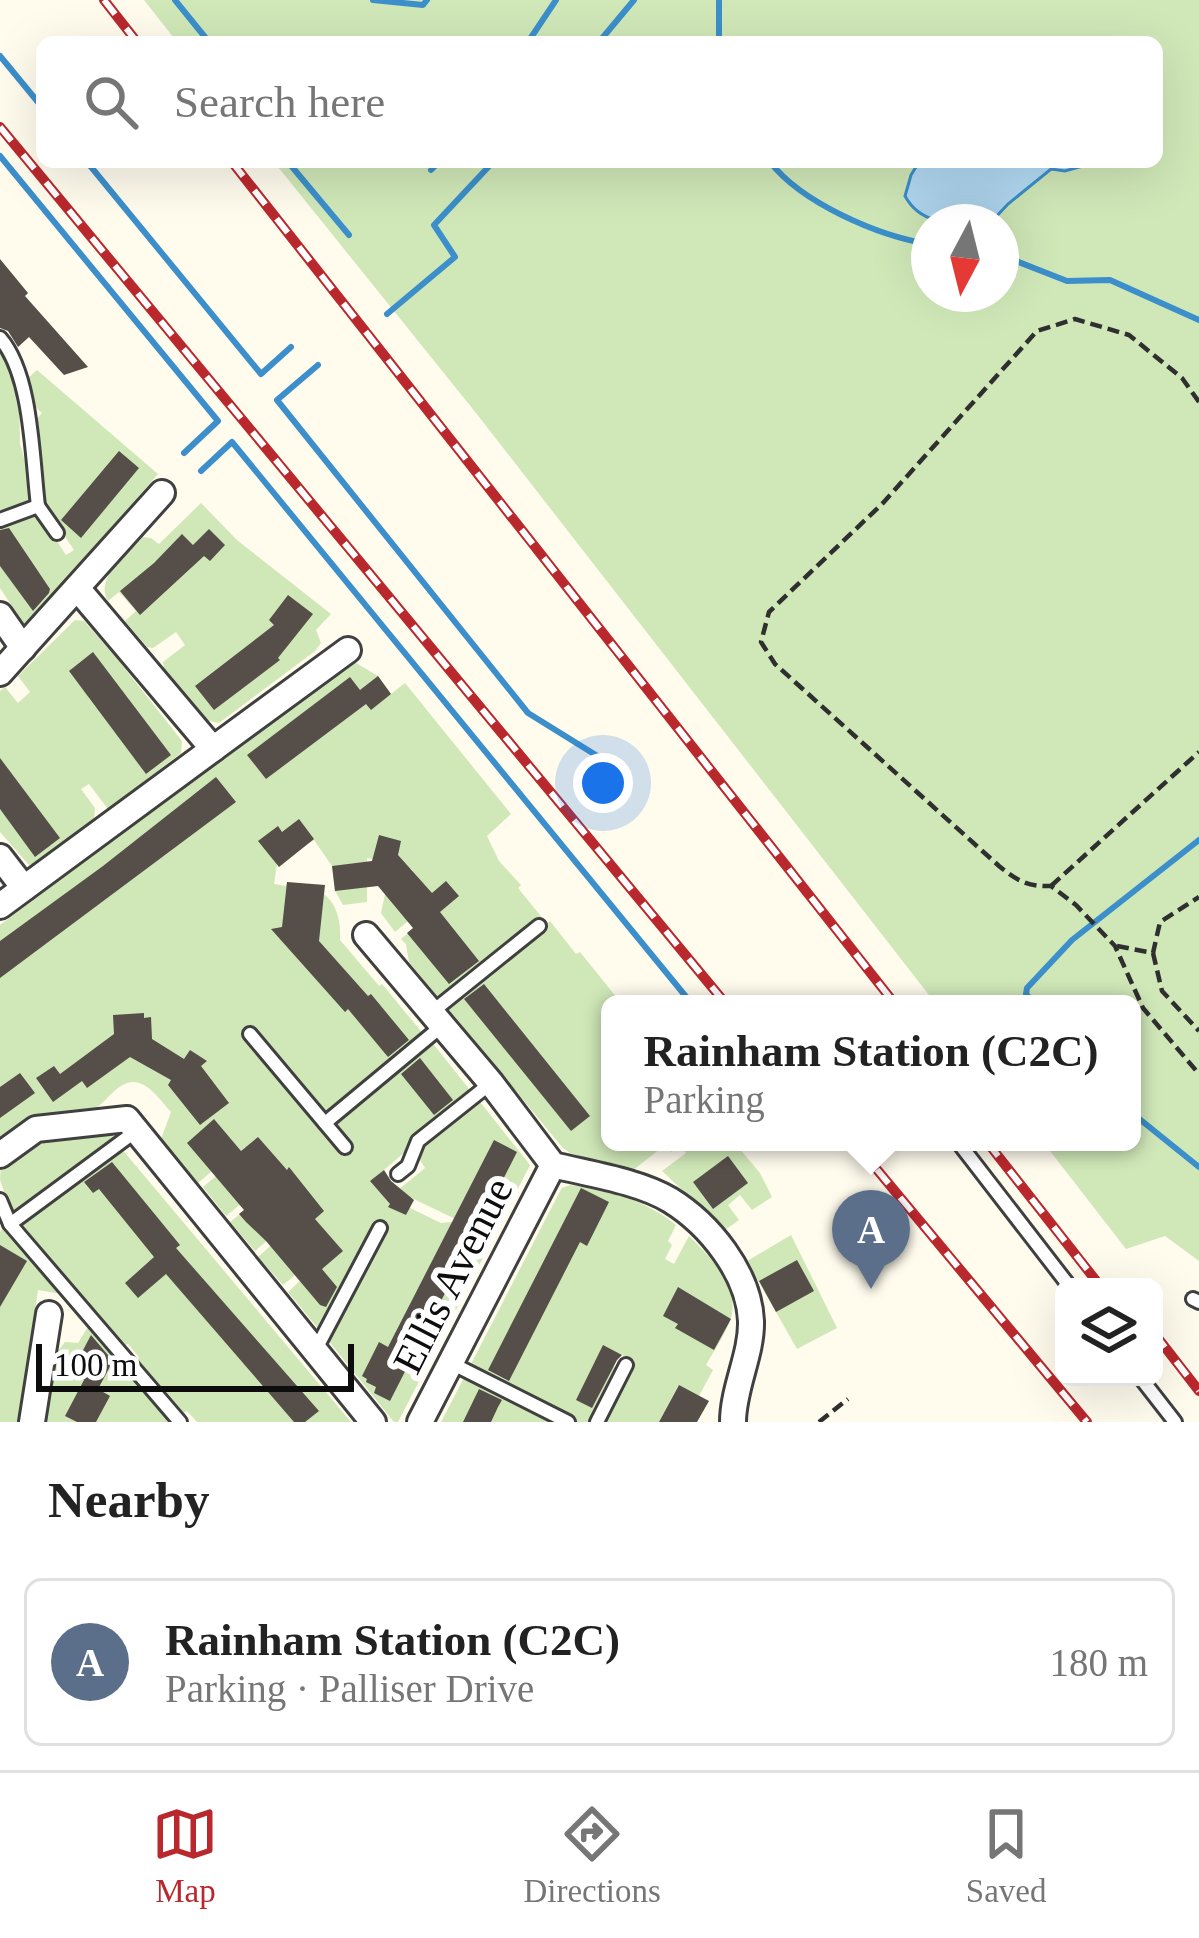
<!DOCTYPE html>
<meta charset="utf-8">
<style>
body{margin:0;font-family:Georgia,serif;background:#f2f2f2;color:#222}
.controls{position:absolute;right:36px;bottom:36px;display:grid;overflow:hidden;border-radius:18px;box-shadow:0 12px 48px #0002}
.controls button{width:108px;height:108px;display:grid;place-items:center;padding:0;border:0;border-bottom:3px solid #e0e0e0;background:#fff;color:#222;font:60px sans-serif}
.compass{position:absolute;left:911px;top:204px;width:108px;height:108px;border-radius:50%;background:#fff;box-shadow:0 12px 48px #0002;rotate:187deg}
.scale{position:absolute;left:36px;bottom:30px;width:318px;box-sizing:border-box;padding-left:12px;border:6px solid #0d0d0d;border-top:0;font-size:33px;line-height:42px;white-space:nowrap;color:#0d0d0d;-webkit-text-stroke:9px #fff;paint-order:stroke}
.you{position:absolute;left:603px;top:783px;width:42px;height:42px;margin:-30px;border:9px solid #fff;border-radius:50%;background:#1a73e8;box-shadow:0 0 0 18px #1a73e833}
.badge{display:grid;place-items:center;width:78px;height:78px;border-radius:50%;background:#b9282d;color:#fff;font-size:39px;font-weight:700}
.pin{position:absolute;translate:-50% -99px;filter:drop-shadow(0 3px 6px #0008)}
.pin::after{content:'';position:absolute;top:63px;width:42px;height:36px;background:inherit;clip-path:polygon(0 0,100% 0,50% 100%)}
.popup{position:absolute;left:601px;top:995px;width:540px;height:156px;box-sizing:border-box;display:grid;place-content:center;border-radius:18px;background:#fff;filter:drop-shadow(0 3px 9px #0005);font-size:39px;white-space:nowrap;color:#767676}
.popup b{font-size:45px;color:#222}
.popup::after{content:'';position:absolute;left:50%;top:100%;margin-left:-24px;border:24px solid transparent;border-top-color:#fff}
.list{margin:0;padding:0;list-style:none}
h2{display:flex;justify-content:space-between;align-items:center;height:156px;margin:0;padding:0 48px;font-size:51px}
h2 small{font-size:39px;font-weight:400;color:#767676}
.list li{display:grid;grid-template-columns:78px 1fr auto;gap:36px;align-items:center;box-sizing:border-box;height:168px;margin:0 24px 24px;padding:0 24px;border:3px solid #e0e0e0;border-radius:18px}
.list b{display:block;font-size:45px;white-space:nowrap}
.list p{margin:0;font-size:39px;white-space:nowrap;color:#767676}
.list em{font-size:39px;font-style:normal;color:#767676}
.icon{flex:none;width:66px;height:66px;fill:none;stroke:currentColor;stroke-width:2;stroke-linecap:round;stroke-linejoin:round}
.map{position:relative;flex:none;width:1199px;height:1422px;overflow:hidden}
.search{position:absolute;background:#fff;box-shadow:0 12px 48px #0002;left:36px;right:36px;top:36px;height:132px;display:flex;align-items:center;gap:30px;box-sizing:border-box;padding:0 42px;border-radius:18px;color:#767676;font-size:45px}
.sheet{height:348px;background:#fff}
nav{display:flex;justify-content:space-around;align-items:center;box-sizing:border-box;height:168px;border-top:3px solid #e0e0e0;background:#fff;font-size:33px;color:#767676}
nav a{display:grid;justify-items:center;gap:6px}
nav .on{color:#b9282d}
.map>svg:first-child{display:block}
.green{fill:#d0e8b8;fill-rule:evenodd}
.water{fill:#b3dbf4;stroke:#3c8fca;stroke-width:3}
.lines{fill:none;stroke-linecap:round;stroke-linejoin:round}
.stream{stroke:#3c8fca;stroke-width:6}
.building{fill:#554e49}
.service-casing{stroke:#404040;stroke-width:18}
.minor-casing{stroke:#404040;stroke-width:30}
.path{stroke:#2f2f2f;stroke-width:4.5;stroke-dasharray:12 6;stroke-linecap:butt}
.service{stroke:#fff;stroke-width:12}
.minor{stroke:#fff;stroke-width:24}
.rail-casing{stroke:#b9282d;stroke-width:10}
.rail{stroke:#fff;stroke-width:6;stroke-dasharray:18;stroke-linecap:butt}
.labels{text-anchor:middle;stroke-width:12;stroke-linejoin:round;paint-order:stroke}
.street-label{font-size:42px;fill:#0d0d0d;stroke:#fff}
</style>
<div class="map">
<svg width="1199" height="1422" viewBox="0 0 1199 1422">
<rect width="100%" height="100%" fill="#fffbed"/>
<g class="green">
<path d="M144,0H1199V1261L1165,1236L1126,1249L1043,1142H1132V1004H936L476,413L274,162H1157V42H177ZM929,222H1001V294H929Z"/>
<path d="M0,345L7,357L19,396L20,444L29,475L32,503L0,516Z"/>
<path d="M37,370L158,474L25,626L0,588V524L37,511L66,555L74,550L40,499L34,440L38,435L30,427L42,413L30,402L28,378Z"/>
<path d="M201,503L237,540L331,614L316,630L321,643L315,651L219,723L206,720L164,669L163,662L185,645L176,632L153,648L147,647L125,621L136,611L119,592L108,601C94,577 128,554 143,537L151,538L159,544Z"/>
<path d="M75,620L84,621L115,656L182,741L181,753L108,809L89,784L81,789L95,808L94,820L41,860L29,865L0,832V691L5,687L18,703L30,692L18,676Z"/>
<path d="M356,663L378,676L391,694L405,683L511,814L487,836L499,861L521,885L518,888L544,920L441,1001L409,962L406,944L401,939L437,909L427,905L395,932L381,913L385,894L413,870L399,863L371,866L372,859L367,858V902L343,905L335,891L332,866L314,840L277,864L274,884L286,886L287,882C324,885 342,902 340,940L379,986L382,984L425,1036L326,1117L249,1026L241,1032L345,1152L329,1123L431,1041L473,1094L371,1181L390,1204V1207L406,1215L410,1208L441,1223L452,1222L491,1242L398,1422H394L327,1339L386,1226L381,1224L321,1332L288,1292L300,1281L315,1259L283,1285L258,1257L297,1222L285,1225L255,1251L230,1222L263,1196L258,1190L226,1216L203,1187L248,1149L245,1147L241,1151L238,1149L198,1183L161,1139L171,1112C161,1101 150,1084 135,1082C116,1080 104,1108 88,1112C73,1116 56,1113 40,1116C25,1119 12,1131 0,1140V925L343,667Z"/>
<path d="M550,921L576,954L580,952L622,1004H610V1142H734L760,1173L772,1197L752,1210L740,1195L728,1205L739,1220L725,1230L662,1171L686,1153L680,1145L671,1152L665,1145L632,1171L570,1153L562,1147L445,1005Z"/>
<path d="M477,1098L530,1165L493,1237L397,1191L425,1168L420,1160L419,1146Z"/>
<path d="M109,1132L116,1140L13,1217L0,1180L1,1165L36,1138Z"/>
<path d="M121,1148L351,1422H197L187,1411L184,1413L172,1399L169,1400L141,1368L138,1356L128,1344L124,1346L19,1227Z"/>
<path d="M570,1185C608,1190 646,1200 676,1225L668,1241L672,1245L665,1259L674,1264L689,1236C710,1256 742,1289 730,1321C724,1336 714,1351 706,1365L713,1370L699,1396L678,1386L659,1422H604L634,1361L619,1353L612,1365L616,1368L588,1422H575L469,1368L559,1193L562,1188Z"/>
<path d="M6,1227L67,1295L38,1290L19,1422H0V1231Z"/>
<path d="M791,1235L837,1328L797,1349L747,1261Z"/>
<path d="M91,1322L175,1422H45L57,1352L65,1342L78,1343Z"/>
<path d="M467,1372L561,1422H441Z"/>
</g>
<path class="water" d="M919,162H1097L1065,171L1051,169L1008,204L991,222C958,222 923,229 905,196L911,175Z"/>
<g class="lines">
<g class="stream">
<path d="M175,0L209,42"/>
<path d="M373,0L423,5L427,0"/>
<path d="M719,0V42"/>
<path d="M528,42L556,0"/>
<path d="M599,42L634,0"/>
<path d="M0,56L42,107"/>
<path d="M0,156L218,421L184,453"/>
<path d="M87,162L261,374L291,347"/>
<path d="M288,162L349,235"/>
<path d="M770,162C802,203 878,236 929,244"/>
<path d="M431,170L439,162"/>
<path d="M1001,255L1067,281L1110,280L1199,320"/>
<path d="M387,314L455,257L434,225L493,162"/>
<path d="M318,365L277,400L528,713L628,775"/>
<path d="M201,471L232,442L692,1004"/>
<path d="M1035,1004L1026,994L1027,988L1072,940L1199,840"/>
<path d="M1132,1113L1199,1167"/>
</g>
</g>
<g class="building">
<path d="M0,259L28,293L25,296L88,367L64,375L29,337L18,347L8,331L0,328Z"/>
<path d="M119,451L139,468L81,538L61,520Z"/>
<path d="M9,528L50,589L49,593L33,611L0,566V530Z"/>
<path d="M209,529L225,545L210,561L204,556L140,615L120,591L154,563L182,534L193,545Z"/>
<path d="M288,595L313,614L278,658L280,660L214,710L195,686L274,625L269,620Z"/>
<path d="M93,652L171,755L146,774L69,671Z"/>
<path d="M378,676L391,694L371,710L366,704L266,779L247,755L350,677L360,690Z"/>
<path d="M0,758L60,838L35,857L0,809Z"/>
<path d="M216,777L236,802L0,978V941L103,866Z"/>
<path d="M299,819L314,839L279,867L258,841L278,826L282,832Z"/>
<path d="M379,835L401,841L398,855L432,893L446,881L459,896L440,912L479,961L449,984L407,933L413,928L378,886L335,891L332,866L372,861Z"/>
<path d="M287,882L325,885L319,941L368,996L371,994L409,1040L388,1057L348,1009L345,1012L271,929L282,927Z"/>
<path d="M484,984L590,1116L571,1131L464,999Z"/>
<path d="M144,1013V1018L151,1017L152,1039L184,1059L190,1050L207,1061L201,1066L229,1103L200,1125L168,1085L171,1080L130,1057L87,1088L82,1081L53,1102L36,1078L54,1066L60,1074L114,1034L113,1015Z"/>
<path d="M420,1058L453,1100L434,1115L401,1074Z"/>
<path d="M20,1073L35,1093L0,1118V1087Z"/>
<path d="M214,1119L241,1151L258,1137L287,1170L289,1167L324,1211L315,1219L343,1251L322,1269L337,1287L326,1307L320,1305L266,1241L246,1222L239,1214L244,1210L187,1143Z"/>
<path d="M494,1140L517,1152L390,1401L374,1393L376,1387L366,1382L367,1379L362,1376L379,1342L388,1347Z"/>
<path d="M728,1156L748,1183L713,1209L693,1182Z"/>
<path d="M112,1162L180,1245L176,1248L319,1411L305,1422H294L166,1274L138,1298L125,1283L154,1257L99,1189L93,1193L84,1182Z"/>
<path d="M384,1170L391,1181L414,1200L406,1215L388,1207L390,1204L370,1181Z"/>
<path d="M581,1188L609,1202L587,1246L580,1242L509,1381L488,1370Z"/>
<path d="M0,1245L27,1261L0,1307Z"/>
<path d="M797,1260L814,1291L776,1312L759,1281Z"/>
<path d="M678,1287L731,1319L714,1350L675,1328L678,1324L663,1316Z"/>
<path d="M91,1335L113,1361L98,1389L110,1396L96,1422H77L65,1416L84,1380L71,1373Z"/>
<path d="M603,1345L622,1355L617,1360L592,1408L576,1400Z"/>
<path d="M679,1385L709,1401L697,1422H659Z"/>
<path d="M479,1389L502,1400L498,1407L491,1422H463Z"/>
</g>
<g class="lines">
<g class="service-casing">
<g id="service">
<path d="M0,338C32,375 32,457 38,506L0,520"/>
<path d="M38,506L57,533"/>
<path d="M432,1012L539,926"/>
<path d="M250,1034L345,1147"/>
<path d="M325,1123L443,1025"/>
<path d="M958,1142L1070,1287"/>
<path d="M398,1174L408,1166L418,1141L491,1083"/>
<path d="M0,1200L10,1224L180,1422"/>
<path d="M10,1224L136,1131"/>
<path d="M1193,1299L1199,1302"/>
<path d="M315,1351L380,1228"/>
<path d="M451,1363L568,1422"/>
<path d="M1140,1377L1175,1422"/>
<path d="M597,1422L626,1365"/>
</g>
</g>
<g class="minor-casing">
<g id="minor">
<path d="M0,615L23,648"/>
<path d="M0,673L162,493"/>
<path d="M213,749L348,650"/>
<path d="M0,857L24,888"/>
<path d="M0,906L213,749L77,588"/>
<path d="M366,935L491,1083L553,1165"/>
<path d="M0,1155L36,1129L127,1119L373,1422"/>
<path d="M553,1165C589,1174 638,1181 670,1200C709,1224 749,1273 751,1321C752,1354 733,1388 733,1422"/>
<path d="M32,1422L49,1314"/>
<path d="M420,1422L553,1165"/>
</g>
</g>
<g class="path">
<path d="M1199,402L1182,378L1129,335L1075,319L1037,331L883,503L769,612L761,642L775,664L999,866C1017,881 1029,887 1051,886L1076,905L1115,946L1143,1008L1199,1074"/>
<path d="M1051,886L1199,752"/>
<path d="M1117,946L1153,953L1160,922L1199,897"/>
<path d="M1153,953L1162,991L1199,1031"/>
<path d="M819,1422L848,1399"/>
</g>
<use href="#service" class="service"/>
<use href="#minor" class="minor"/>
<g class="rail-casing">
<g id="rail">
<path d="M104,0L137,42"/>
<path d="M0,127L726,1004"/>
<path d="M232,162L895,1004"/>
<path d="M854,1142L1087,1422"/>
<path d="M987,1142L1101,1287"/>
<path d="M1154,1333L1199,1391"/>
</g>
</g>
<use href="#rail" class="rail"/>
</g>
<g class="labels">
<g class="street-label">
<text transform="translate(452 1275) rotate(-63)" y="15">Ellis Avenue</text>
</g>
</g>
</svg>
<div class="controls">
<button><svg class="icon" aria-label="layers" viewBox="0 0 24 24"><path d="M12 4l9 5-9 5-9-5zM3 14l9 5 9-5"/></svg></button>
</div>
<svg class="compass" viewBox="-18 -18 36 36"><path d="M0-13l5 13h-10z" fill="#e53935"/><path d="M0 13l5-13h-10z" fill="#767676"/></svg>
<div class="scale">100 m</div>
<div class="you"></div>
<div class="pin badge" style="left:871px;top:1289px;background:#5c6f8a">A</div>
<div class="popup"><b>Rainham Station (C2C)</b>Parking</div>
<div class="search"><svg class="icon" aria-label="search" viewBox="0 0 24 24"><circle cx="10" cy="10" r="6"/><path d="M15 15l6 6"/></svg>Search here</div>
</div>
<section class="sheet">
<h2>Nearby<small></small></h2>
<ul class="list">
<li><span class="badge" style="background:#5c6f8a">A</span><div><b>Rainham Station (C2C)</b><p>Parking · Palliser Drive</p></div><em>180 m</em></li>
</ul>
</section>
<nav>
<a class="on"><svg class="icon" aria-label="map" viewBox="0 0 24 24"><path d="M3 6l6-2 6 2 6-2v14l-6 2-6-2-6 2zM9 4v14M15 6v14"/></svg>Map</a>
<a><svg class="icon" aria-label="directions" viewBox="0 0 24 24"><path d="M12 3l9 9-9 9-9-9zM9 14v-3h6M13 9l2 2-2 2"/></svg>Directions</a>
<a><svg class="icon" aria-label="saved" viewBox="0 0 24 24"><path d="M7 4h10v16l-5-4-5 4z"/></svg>Saved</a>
</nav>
